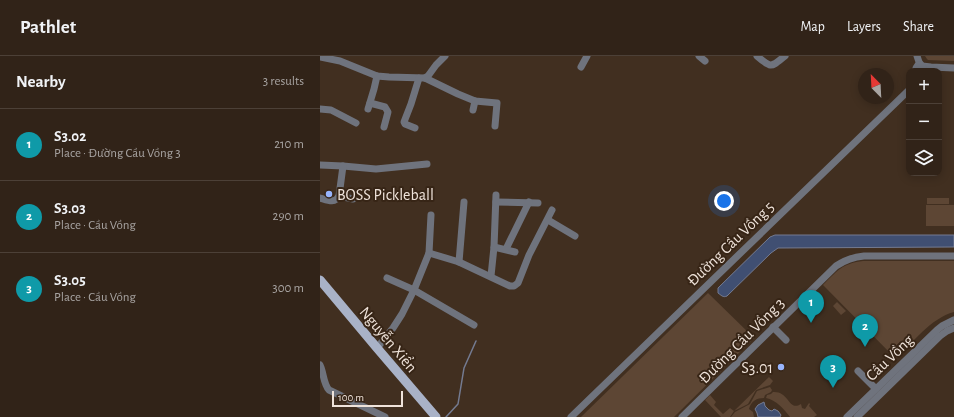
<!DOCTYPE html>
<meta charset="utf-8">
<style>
body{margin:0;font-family:"Alegreya Sans",sans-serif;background:#392b21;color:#f1f3f6}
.controls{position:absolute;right:12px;top:12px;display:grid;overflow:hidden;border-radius:8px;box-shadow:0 2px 10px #0003}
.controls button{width:36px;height:36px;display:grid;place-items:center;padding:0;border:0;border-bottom:1px solid #4c4037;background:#312318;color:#f1f3f6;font:20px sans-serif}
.compass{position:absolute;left:538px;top:12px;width:36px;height:36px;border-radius:50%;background:#312318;box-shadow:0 2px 10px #0003;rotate:336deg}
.scale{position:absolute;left:12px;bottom:10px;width:71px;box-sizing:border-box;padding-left:4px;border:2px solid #efe3da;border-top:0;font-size:11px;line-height:14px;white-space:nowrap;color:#efe3da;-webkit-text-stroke:3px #372516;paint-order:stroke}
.you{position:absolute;left:404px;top:145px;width:14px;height:14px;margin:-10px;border:3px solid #fff;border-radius:50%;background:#1a73e8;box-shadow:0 0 0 6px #1a73e833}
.badge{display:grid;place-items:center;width:26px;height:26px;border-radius:50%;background:#d93025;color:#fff;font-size:13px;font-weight:700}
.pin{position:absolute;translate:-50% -33px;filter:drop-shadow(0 1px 2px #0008)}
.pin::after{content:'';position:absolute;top:21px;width:14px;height:12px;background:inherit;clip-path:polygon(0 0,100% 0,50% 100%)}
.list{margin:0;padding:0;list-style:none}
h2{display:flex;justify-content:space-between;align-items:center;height:52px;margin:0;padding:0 16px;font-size:17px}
h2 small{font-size:13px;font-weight:400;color:#a8a4a2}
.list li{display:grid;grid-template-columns:26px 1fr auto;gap:12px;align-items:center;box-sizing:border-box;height:72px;padding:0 16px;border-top:1px solid #4c4037}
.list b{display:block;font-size:15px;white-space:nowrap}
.list p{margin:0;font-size:13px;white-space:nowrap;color:#a8a4a2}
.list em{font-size:13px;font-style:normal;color:#a8a4a2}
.icon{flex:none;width:22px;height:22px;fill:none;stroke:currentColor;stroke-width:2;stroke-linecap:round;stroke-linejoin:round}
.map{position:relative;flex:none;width:634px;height:361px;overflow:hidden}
header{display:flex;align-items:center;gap:24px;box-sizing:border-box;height:56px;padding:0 20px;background:#312318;border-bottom:1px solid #4c4037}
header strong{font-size:19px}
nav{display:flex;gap:22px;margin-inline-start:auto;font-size:14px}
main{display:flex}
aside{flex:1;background:#312318}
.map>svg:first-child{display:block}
.green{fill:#5d4634}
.water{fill:#404f72;stroke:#747b91}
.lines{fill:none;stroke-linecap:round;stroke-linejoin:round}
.stream{stroke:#747b91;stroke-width:1.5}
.minor{stroke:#6f737d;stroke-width:7}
.major{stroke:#a9b2c7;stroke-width:9}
.poi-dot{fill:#98b5fd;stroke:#372516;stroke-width:1.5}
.labels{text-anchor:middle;stroke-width:4;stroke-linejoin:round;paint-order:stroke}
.poi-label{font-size:16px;fill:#efe3da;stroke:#372516;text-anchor:start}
.street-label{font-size:16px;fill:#efe3da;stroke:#372516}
</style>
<header>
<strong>Pathlet</strong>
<nav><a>Map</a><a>Layers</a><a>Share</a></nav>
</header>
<main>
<aside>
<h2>Nearby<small>3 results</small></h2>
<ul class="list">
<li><span class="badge" style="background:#0f9aa8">1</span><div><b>S3.02</b><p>Place · Đường Cầu Vồng 3</p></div><em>210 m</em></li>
<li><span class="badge" style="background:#0f9aa8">2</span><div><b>S3.03</b><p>Place · Cầu Vồng</p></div><em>290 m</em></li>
<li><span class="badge" style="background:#0f9aa8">3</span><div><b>S3.05</b><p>Place · Cầu Vồng</p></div><em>300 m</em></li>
</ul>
</aside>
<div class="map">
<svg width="634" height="361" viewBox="0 0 634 361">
<rect width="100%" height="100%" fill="#412f20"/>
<g class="green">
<path d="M605,0H634V5L608,4L607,3Z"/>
<rect x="607" y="142" width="22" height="6"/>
<rect x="606" y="149" width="28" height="21"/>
<path d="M543,205H634V256C611,262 592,287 576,303L503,229C517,215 523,207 543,205Z"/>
<path d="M388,237L434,282L354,361H261Z"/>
<path d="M517,246L526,255L521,259L513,250Z"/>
<path d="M449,321L453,325L450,329L436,334L428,348L414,355L410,361H401L385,344L390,339L396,346L394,349L403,358L410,352L414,355Z"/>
<path d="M450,331L452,334L451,336L445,339L444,342C437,342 431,345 429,353L433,356L434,361H411L415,356L430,348L437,335Z"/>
<path d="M453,336C470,335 468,356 481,348L482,352L485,353L489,347L490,348L489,350L497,359L494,361H470C464,353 456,344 446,342L447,339L451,338Z"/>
</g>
<g class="water">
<path d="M455,179H634V191L458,192L451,197L407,240C403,242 401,239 398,237V232L450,181Z"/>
<path d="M444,346L445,350L449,354L452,355L454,353L458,355L461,359L460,361H438L437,357L435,353L438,349Z"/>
</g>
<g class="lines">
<path class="stream" d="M126,361L138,348L144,312L156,285"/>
<g class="minor">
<path d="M379,0L385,5"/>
<path d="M437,0C452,13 451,11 465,0"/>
<path d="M597,0L599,6L602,10L611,11L634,12"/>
<path d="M0,1L20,5L57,20L69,21L105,22L138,38L155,45L177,47L175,70"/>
<path d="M261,11L267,0"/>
<path d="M596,15V12L598,9H601L603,11"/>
<path d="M105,22L108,20L116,9L125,0"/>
<path d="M50,47L65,51L68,56L64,71"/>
<path d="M0,53L11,54L36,67"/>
<path d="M48,53L54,33L57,20"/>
<path d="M153,54L155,45"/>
<path d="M95,72L85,68L84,66L91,48L99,22"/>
<path d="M0,109L23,110L56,113L107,108"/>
<path d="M23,110L19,140L33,143"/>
<path d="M0,142C7,144 15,148 19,140"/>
<path d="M176,146L218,147"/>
<path d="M228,164L255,180"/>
<path d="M174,191L195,196"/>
<path d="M186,193L209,146"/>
<path d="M109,197L139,206L190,230H194L198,227L209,199L232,154"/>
<path d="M139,206L144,146"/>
<path d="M171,220L174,191L176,139"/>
<path d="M67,222L94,234L154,269"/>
<path d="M453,271L466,284"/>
<path d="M57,292L73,272L82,258L94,234L109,197L111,159"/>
<path d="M0,309C4,317 3,327 9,334L65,361"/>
<path d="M538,315L556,333"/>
<path d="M251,361L589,34"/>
<path d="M362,361L516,210C525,204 533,201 544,200H634"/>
<path d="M527,361L617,274L622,270L634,264"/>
<path d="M537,361L620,280L627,275L634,272"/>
</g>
<path class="major" d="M0,224L57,292L116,361"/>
</g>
<g class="poi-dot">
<circle cx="9" cy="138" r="4"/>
<circle cx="461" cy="311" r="4"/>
</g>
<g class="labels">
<g class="poi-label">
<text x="17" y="144">BOSS Pickleball</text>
<text x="453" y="317" text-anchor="end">S3.01</text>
</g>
<g class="street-label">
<text transform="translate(410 187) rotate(-44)" y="6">Đường Cầu Vồng 5</text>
<text transform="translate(69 283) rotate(50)" y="6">Nguyễn Xiển</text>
<text transform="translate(421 284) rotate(-45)" y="6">Đường Cầu Vồng 3</text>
<text transform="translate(569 301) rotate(-44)" y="6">Cầu Vồng</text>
</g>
</g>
</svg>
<div class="controls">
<button>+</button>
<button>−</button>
<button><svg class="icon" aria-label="layers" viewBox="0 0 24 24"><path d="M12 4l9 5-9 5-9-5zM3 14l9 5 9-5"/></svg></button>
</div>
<svg class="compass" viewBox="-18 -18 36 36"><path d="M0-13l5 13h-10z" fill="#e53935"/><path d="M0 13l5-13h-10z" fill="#a8a4a2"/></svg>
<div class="scale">100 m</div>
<div class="you"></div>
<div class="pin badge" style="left:491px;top:267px;background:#0f9aa8">1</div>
<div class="pin badge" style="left:545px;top:291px;background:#0f9aa8">2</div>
<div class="pin badge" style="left:513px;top:332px;background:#0f9aa8">3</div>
</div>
</main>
